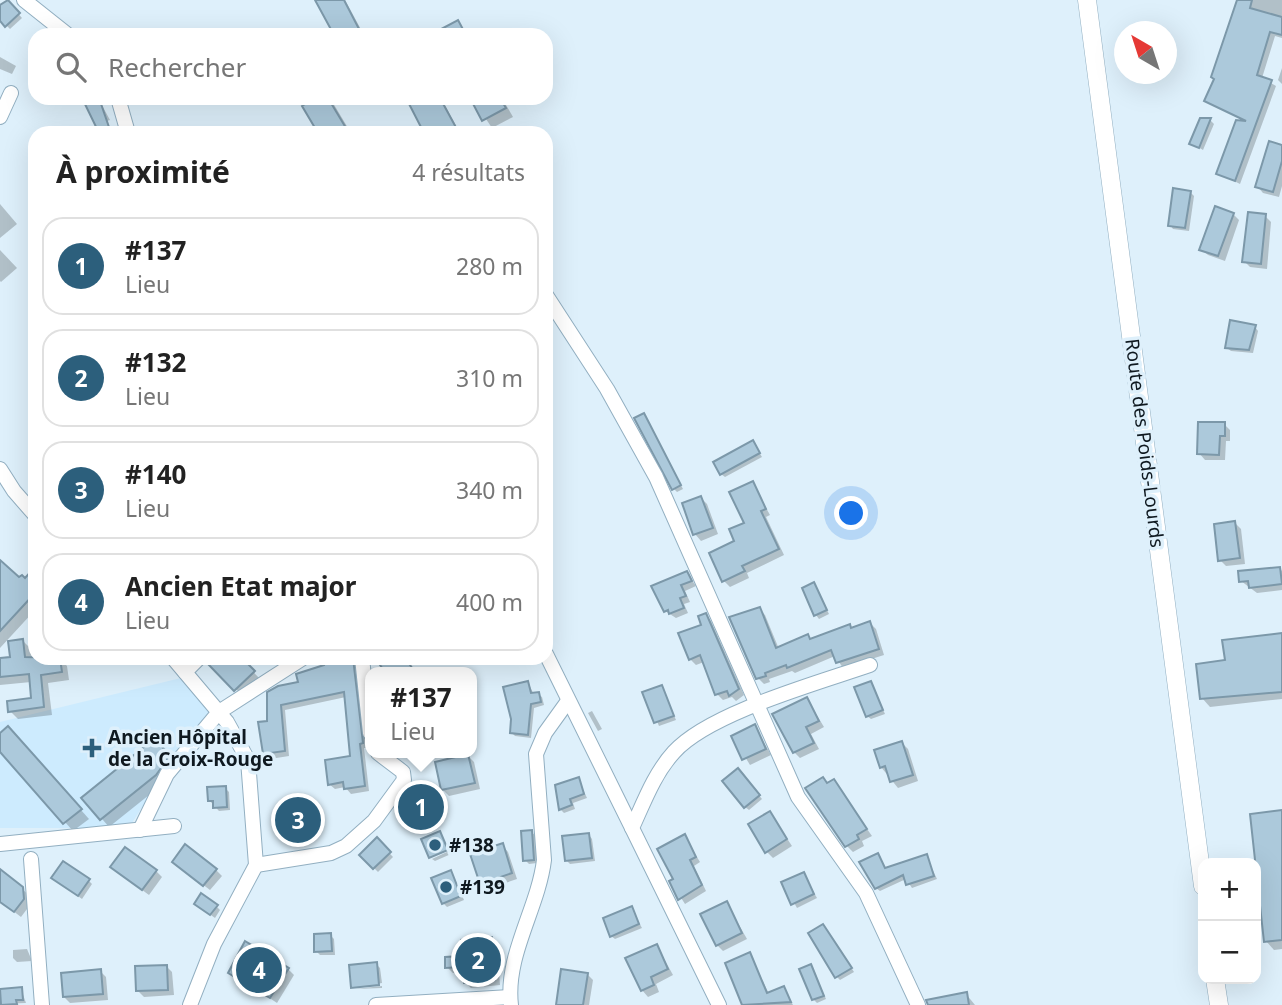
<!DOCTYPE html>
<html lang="fr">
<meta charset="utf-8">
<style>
body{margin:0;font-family:"Noto Sans",sans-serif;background:#f6f6f6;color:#222}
.controls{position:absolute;right:21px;bottom:21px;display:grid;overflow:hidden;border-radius:14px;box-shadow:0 7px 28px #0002}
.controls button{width:63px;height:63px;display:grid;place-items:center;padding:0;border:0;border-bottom:2px solid #e0e0e0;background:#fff;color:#222;font:35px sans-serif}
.compass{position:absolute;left:1114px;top:21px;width:63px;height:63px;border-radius:50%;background:#fff;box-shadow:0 7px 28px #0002;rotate:321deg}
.you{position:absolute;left:852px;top:514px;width:24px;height:24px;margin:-18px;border:5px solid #fff;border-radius:50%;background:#1a73e8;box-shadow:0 0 0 10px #1a73e833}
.badge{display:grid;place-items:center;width:46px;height:46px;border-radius:50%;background:#2c5f7c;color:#fff;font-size:23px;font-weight:700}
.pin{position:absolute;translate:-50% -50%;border:4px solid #fff;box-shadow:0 2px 7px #0006}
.popup{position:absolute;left:365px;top:667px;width:112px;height:91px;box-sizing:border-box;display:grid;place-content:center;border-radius:14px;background:#fff;filter:drop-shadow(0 2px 5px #0005);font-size:23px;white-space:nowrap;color:#767676}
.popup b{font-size:26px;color:#222}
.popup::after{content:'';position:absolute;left:50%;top:100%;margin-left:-14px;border:14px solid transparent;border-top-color:#fff}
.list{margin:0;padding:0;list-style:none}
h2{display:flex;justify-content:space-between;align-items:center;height:91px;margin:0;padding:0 28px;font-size:30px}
h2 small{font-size:23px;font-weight:400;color:#767676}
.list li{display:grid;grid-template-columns:46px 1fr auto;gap:21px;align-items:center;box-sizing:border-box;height:98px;margin:0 14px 14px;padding:0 14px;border:2px solid #e0e0e0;border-radius:21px}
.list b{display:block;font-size:26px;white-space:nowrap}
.list p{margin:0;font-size:23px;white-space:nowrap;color:#767676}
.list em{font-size:23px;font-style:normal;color:#767676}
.icon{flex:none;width:38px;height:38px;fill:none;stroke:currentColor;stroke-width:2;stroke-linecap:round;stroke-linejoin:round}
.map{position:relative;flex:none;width:1282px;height:1005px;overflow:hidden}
.search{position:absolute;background:#fff;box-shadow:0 7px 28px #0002;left:28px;top:28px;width:525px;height:77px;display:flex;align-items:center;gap:18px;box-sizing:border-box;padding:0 24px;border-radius:21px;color:#767676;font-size:26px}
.panel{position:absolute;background:#fff;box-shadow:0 7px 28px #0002;left:28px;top:126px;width:525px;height:539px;border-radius:21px}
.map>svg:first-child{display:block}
.built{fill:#cdebfe}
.shadow{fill:#0003}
.building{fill:#acc9db;stroke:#7c98a9;stroke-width:2}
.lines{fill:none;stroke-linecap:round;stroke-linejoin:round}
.minor-casing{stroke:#92afc1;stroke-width:16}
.tertiary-casing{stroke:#92afc1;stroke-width:19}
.minor{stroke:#fff;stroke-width:14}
.tertiary{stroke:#fff;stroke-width:18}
.poi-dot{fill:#2c5f7c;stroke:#def0fb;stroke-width:2.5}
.labels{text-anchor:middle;stroke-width:7;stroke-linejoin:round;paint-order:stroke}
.street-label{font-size:19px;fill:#0f1920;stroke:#def0fb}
.poi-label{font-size:19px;font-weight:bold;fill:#0f1920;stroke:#def0fb;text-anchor:start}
</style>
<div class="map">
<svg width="1282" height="1005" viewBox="0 0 1282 1005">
<rect width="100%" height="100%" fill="#def0fb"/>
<path class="built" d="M185,677L214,712L163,774L132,823L83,828H0V722Z"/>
<g class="shadow">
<path d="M318,0H345L364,35H336Z"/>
<path d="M1237,0H1282V38L1275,36L1262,78L1276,86L1240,184L1218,173L1247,122L1206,101L1216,80L1213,77Z"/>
<path d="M7,1L22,18L10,29L0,19V8Z"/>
<path d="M0,57L16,66L12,74L0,69Z"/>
<path d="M1282,68V84L1278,80Z"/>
<path d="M82,98H98L110,120L107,121L112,133H93L99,130Z"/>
<path d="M318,98H328L333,103L351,133H320Z"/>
<path d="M408,98H441L460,133H426Z"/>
<path d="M472,98H502L513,117L492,128Z"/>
<path d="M1210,120L1214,124L1203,150L1191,143Z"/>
<path d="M1282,147V186L1279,197L1263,193L1257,186Z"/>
<path d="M1190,192L1194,196L1189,231L1173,229L1170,225Z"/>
<path d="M0,204L17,224L0,238Z"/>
<path d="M1233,214L1239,220L1225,261L1208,255L1201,249Z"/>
<path d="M1265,216L1271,222L1267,269L1250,267L1244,261Z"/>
<path d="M0,250L17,268L1,282L0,281Z"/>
<path d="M1255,327L1258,331L1253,353L1231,351L1227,348Z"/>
<path d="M643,415L683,489L677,492L674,489Z"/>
<path d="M1224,424L1230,430V441H1226L1225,460H1205L1199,453Z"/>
<path d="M753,442L762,457L725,477L721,474Z"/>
<path d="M752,483L770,515L766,517L784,555L747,573L749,578L730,587L724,581L746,524Z"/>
<path d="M701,498L707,504L718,534L701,541L695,534L684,504Z"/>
<path d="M1235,523L1241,529L1245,564L1226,566L1220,560Z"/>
<path d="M0,563L19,580L35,576V610L0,648Z"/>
<path d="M1279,568L1282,571V590L1257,593L1241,581Z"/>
<path d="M687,573L696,586L685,591L690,602L684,604L688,613L676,618L665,611Z"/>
<path d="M814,584L829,614L819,619L816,615Z"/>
<path d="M759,609L765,615L779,649L808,636L811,640L849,626L853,629L870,623L876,629L884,655L843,668L835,656L795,673L792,671L769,679L770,682L764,684L758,678Z"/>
<path d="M705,615L711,621L744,695L736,701L732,697L723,700L717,694L704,662L696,665L690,659Z"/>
<path d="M1282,635V699L1210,707L1202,698L1226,662Z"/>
<path d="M23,641L31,649L32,659L59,658L67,666L69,680L48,683L52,715L18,719L10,711L33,700L31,682L0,685V660L12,658Z"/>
<path d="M215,658H240L260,679L242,695L210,663Z"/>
<path d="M337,658H361L357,665L368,748H364L369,791L351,794L345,787L335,789L329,784L352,758L346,697L285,710L289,756L270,759L265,754L269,693L300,684L298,675L304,671L311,669L319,677Z"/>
<path d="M528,682L534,695L538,694L542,697L544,705L534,708L531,738L515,736L511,732Z"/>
<path d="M871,683L885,714L871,719L867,716Z"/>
<path d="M662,687L676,720L659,726L645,693Z"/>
<path d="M807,699L824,727L811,734L819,749L800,758L794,752Z"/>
<path d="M592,711L602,729L598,731L588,713Z"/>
<path d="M755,726L771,755L750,765L733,737Z"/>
<path d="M0,735L16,737L89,819L73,831L0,749Z"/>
<path d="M902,743L908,749L918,781L898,788L881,767Z"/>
<path d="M163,749L177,765L164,783L109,827L84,798Z"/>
<path d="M468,756L474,762L480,789L449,796L443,790Z"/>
<path d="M742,774L762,799L749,810L745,807Z"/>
<path d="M578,779L587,798L573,803L575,809L564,813L560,809Z"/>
<path d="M833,781L872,836L862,841L864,846L853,852L847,846L828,785Z"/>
<path d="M225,788L229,792L230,810L219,811L209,800Z"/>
<path d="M425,796L436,817L421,823L410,802Z"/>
<path d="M306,806L310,809L311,833L292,837Z"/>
<path d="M1282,812V949L1274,950L1266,941Z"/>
<path d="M770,813L792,846L773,858L767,852Z"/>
<path d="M531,832L535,835L537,863L529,864L525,860Z"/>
<path d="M589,835L592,839L595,861L570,864L566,860Z"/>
<path d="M684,836L700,862L694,866L706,891L685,904L671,882L675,879Z"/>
<path d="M377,840L393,857L378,872L361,855Z"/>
<path d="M502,845L508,852L517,879L488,889L482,883Z"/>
<path d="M449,851L451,854L435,861L432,859Z"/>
<path d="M878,855L886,870L926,856L937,879L912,888L906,879L880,891L876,888Z"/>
<path d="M181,868L216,870L222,876L210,890Z"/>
<path d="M0,871L29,895L30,905L21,917L0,901Z"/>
<path d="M156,871L162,877L149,895L119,873Z"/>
<path d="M451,872L464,900L447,907L443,903Z"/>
<path d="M803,874L817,898L797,908L783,883Z"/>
<path d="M57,881H89L92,884L82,899Z"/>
<path d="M727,904L747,939L723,951L717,945Z"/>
<path d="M216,906L220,910L215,918L200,907Z"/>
<path d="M631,908L642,928L615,939L611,936Z"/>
<path d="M827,930L854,972L840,980L837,977Z"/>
<path d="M330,935L334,939L335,955H320L316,951Z"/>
<path d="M491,939L497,945L500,985L471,988L465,982V972L453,973L447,967Z"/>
<path d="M657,946L673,975L656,984L659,992L648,997L642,990Z"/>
<path d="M27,949L32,961L17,962L13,958V950Z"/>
<path d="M750,954L769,994L784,988L793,1005H744L727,964Z"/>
<path d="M376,964L380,968L382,983L354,988L351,967Z"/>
<path d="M166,966L172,972L174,995L144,997L138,991Z"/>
<path d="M811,967L826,999L817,1003L813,999Z"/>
<path d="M288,969L294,975L277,1003L230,972Z"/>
<path d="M100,971L106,977L108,1000L70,1003L64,997Z"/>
<path d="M587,974L593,980L589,1005H558Z"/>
<path d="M382,986V988L355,989Z"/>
<path d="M21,989L26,1003L0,1004V991Z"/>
<path d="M966,994L975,1005H946Z"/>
</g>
<g class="building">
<path d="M8,0L20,13L5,27L0,21V5Z"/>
<path d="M315,0H344L359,29L347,35H334Z"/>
<path d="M1237,0H1252L1250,8L1282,17V35L1270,32L1257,75L1272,80L1235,181L1216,174L1236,120L1246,121L1204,101L1214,79L1211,77Z"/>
<path d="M458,20L466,35H430Z"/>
<path d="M82,98H99L111,133H99Z"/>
<path d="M315,98H328L349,133H318L302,106Z"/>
<path d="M406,98H440L459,133H424Z"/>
<path d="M470,98H500L506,108L482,121Z"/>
<path d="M1200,118H1211L1199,148L1189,144Z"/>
<path d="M1269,141L1282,145V161L1273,192L1255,187Z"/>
<path d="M1173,188L1191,191L1185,228L1168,226Z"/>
<path d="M1215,206L1234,213L1218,256L1199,250Z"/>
<path d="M1248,212L1266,214L1261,264L1242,262Z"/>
<path d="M1230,320L1256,325L1249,350L1225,348Z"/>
<path d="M644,413L681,485L672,490L634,418Z"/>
<path d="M1198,422H1225V436H1220L1219,455L1197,454Z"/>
<path d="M753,440L760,453L720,475L713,462Z"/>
<path d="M753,481L766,509L761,511L779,549L742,566L745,571L722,582L709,553L734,541L729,529L744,523L729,492Z"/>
<path d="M701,496L713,528L693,535L682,503Z"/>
<path d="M1235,521L1240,558L1218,561L1214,524Z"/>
<path d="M0,560L19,577L22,575L25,578L35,567V593L0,631Z"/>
<path d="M1280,567L1282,584L1249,588L1248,581L1239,582L1238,571Z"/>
<path d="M687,571L692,581L681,585L686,596L680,598L684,608L669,614L668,610L664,612L651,586Z"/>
<path d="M814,582L827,610L814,616L802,588Z"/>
<path d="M760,607L776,648L808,634L810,639L850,624L851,628L870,621L879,649L836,663L831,650L787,668L786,665L765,673L766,676L756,679L729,617Z"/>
<path d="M706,613L739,689L729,696L727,691L715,695L700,655L689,660L678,633L701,625L698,616Z"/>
<path d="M1282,633V692L1200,699L1196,664L1225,660L1222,640Z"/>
<path d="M23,639L25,657L60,658L62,672L41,675L44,707L8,712L7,701L31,698L29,674L0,677V658L10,657L8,641Z"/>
<path d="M212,658H242L255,671L234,691L207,663Z"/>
<path d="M330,658H353L363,743L360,744L365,786L344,789L343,782L328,785L325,760L350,756L344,692L281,705L285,751L263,754L258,722L267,721V692L278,686L298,682L296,674L324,665L323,660Z"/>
<path d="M375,658H405L415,672H385Z"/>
<path d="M528,681L531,693L539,692L541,702L531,704L528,735L510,733L511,719L503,687Z"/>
<path d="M871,681L883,710L866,717L854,687Z"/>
<path d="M662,685L674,716L654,723L642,692Z"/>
<path d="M807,697L819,721L806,727L814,743L793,753L772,714Z"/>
<path d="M755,724L766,749L742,760L731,736Z"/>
<path d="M8,726L82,809L63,824L0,752V733Z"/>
<path d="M155,738L170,756L156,775L100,820L81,798Z"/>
<path d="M902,741L913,775L890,782L885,766L880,768L874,750Z"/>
<path d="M468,754L475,783L441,790L435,762Z"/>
<path d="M738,768L760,795L744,808L722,781Z"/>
<path d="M579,777L584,794L570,799L572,805L559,810L555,785Z"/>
<path d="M823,777L827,783L834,779L867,829L857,835L859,839L845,847L805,788Z"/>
<path d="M226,786L227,807L213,808V801H208L207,787Z"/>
<path d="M425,794L434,813L416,820L408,801Z"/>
<path d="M307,804L308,835L290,836L288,805Z"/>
<path d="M1282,810V940L1264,942L1250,814Z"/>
<path d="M770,811L787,839L765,853L748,824Z"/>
<path d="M532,830L534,860L523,861L521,831Z"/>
<path d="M440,831L448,850L429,858L421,839Z"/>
<path d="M589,833L592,858L565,861L562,836Z"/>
<path d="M685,834L696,857L690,860L702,885L678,900L669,881L673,879L657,849Z"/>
<path d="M377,837L391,852L373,869L359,855Z"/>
<path d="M503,843L512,873L480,884L470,854Z"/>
<path d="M185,844L217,869L203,886L172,862Z"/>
<path d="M125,847L157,870L142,890L110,867Z"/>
<path d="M878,853L885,868L927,854L934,876L906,885L903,875L875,889L859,862Z"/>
<path d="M63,861L90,879L78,896L51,878Z"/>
<path d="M0,869L23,887L24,899L14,912L0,902Z"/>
<path d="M451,870L461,896L442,904L431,878Z"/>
<path d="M804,872L814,894L791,905L781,882Z"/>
<path d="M201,893L218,905L210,915L194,904Z"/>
<path d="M727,901L742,933L716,946L700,914Z"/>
<path d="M632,906L639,924L610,937L603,918Z"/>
<path d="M823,924L852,968L835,978L808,933Z"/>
<path d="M331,933L332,951L314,952V934Z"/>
<path d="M492,937L495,980L464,983L463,967L445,968V957L462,956L461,940Z"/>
<path d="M245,941L289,968L270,998L228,973Z"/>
<path d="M657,944L668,969L651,977L654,985L641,991L625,958Z"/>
<path d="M750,952L767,993L784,986L791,1002L742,1005L725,963Z"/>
<path d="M377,962L379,985L351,988L349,965Z"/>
<path d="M811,964L824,996L812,1000L799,969Z"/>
<path d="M167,965L168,990L136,991L135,966Z"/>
<path d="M101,969L103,994L63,997L61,973Z"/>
<path d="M561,969L588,973L583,1005H556Z"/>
<path d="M22,987L23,1000H16L17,1004L1,1005L0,989Z"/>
<path d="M967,992L969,1005H928L926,1000Z"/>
</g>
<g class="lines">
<g class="minor-casing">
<g id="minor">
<path d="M24,0L68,35"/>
<path d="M118,98L128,133"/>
<path d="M0,117L11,93"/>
<path d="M546,295L607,389L656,477L798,797L866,893L918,1005"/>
<path d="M0,469L14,491L35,515"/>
<path d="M546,654L632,828"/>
<path d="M173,658L227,722L248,760L256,865L214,944L190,1005"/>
<path d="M362,658L370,733"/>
<path d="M185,672L199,658"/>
<path d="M140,830L167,774L219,712L303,658"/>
<path d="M0,844L174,826"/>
<path d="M31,859L42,1005"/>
<path d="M256,865L331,853L346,846L374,821L404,780L403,772L378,753"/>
<path d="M376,1005L510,997"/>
<path d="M511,1005C505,955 538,909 544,860L536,754L545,733L568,701"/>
<path d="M719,1005L632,828C644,802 654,774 674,752C709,713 818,683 870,665"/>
</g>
</g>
<g class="tertiary-casing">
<g id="tertiary">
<path d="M1087,0L1203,886"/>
<path d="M1215,979L1219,1005"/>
</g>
</g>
<use href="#minor" class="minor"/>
<use href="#tertiary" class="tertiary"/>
</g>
<g class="poi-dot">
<path d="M88.5 737.5h7v7h7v7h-7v7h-7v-7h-7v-7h7z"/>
<circle cx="435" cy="845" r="7"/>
<circle cx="446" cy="887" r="7"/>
</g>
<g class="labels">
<g class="street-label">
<text transform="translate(1145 443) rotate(83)" y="7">Route des Poids-Lourds</text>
</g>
<g class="poi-label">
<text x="108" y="744">Ancien Hôpital<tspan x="108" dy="22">de la Croix-Rouge</tspan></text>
<text x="449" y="852">#138</text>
<text x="460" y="894">#139</text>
</g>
</g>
</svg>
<div class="controls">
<button>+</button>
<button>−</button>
</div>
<svg class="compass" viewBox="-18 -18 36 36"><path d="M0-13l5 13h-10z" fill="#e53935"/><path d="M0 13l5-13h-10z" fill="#767676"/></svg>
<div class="you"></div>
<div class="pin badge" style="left:421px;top:807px">1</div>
<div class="popup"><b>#137</b>Lieu</div>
<div class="pin badge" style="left:478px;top:960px">2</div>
<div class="pin badge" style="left:298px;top:820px">3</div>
<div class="pin badge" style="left:259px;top:970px">4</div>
<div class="search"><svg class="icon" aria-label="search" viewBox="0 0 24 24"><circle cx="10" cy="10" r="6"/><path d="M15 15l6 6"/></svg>Rechercher</div>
<section class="panel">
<h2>À proximité<small>4 résultats</small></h2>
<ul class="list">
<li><span class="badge">1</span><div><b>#137</b><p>Lieu</p></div><em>280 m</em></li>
<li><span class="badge">2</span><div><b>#132</b><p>Lieu</p></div><em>310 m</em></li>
<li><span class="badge">3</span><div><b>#140</b><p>Lieu</p></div><em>340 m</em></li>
<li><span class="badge">4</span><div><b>Ancien Etat major</b><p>Lieu</p></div><em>400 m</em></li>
</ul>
</section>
</div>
